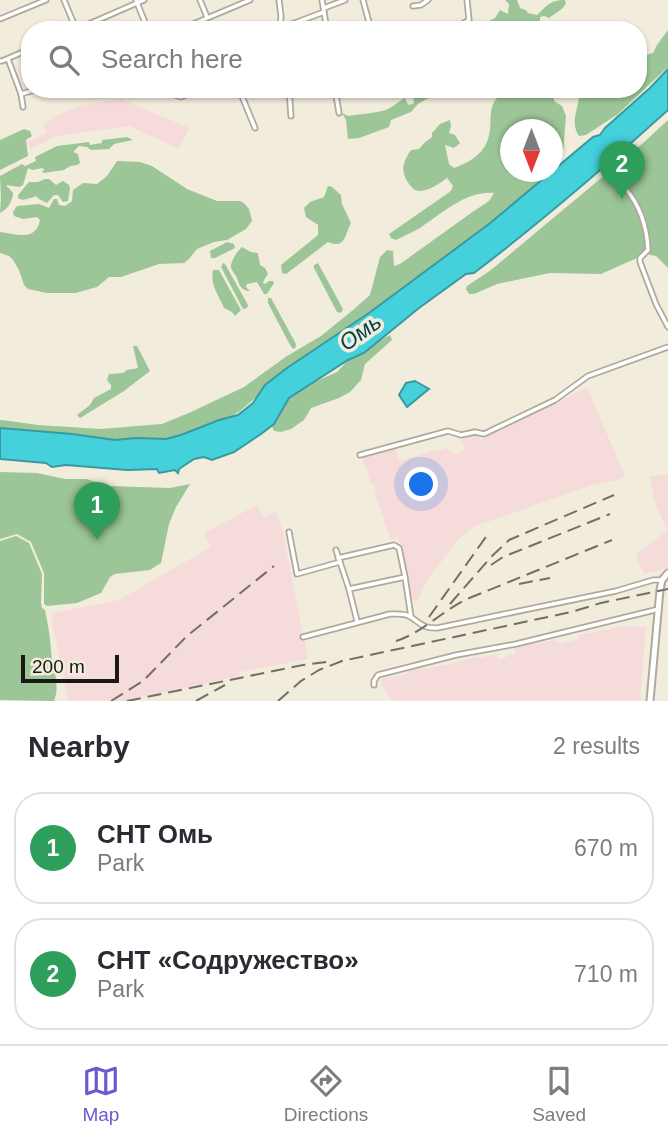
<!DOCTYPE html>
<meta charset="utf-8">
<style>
body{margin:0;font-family:Helvetica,sans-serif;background:#f7f7f7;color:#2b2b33}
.compass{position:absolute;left:500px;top:119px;width:63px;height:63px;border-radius:50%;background:#fff;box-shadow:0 2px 5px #0004;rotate:180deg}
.scale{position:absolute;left:21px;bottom:18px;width:98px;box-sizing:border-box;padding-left:7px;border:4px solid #1b1914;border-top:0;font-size:19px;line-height:24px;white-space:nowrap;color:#1b1914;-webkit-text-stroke:5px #f2ecdc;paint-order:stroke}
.you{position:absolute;left:422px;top:485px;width:24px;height:24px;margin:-18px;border:5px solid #fff;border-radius:50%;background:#1a73e8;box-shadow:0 0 0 10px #1a73e833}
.badge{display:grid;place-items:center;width:46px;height:46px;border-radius:50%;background:#6b58d2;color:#fff;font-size:23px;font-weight:700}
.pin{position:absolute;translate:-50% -58px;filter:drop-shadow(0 2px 4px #0008)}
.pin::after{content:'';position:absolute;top:37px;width:24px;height:21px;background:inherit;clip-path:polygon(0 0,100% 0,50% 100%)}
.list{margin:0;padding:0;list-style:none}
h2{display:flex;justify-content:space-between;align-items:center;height:91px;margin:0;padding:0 28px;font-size:30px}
h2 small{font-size:23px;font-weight:400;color:#7c7c81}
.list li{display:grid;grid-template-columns:46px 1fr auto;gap:21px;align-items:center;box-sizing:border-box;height:112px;margin:0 14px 14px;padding:0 14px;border:2px solid #e1e1e2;border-radius:28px}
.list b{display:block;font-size:26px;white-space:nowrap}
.list p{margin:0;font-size:23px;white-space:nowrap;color:#7c7c81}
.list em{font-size:23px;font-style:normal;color:#7c7c81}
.icon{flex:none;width:38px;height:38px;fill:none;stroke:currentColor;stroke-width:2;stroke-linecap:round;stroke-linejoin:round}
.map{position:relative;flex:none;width:668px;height:701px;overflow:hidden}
.search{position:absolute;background:#fff;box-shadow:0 2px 5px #0004;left:21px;right:21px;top:21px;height:77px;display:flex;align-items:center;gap:18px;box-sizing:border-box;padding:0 24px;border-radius:28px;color:#7c7c81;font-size:26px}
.sheet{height:343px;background:#fff}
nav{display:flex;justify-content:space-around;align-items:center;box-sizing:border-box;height:98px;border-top:2px solid #e1e1e2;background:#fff;font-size:19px;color:#7c7c81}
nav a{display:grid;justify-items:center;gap:4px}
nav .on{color:#6b58d2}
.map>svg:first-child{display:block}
.industrial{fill:#f6dbdb}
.green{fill:#9cc697;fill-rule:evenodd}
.water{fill:#44d1dc;stroke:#389aa0;stroke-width:2}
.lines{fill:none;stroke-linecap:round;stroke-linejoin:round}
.street-casing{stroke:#afaa9c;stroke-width:7}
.secondary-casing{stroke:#afaa9c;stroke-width:9}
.street{stroke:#fff;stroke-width:3.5}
.secondary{stroke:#fff;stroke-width:5}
.rail{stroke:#736f66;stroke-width:2;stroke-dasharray:14 7;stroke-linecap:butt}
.labels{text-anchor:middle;stroke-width:7;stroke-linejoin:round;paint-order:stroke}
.water-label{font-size:23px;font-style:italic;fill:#034549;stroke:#f2ecdc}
</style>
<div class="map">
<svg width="668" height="701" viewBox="0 0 668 701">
<rect width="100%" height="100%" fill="#f2ecdc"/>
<g class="industrial">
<path d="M122,99L189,128L179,149L129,126L57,136L31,149L28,142L46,133L43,125L60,114L82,105Z"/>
<path d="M587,387L625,476L621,479L589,486L473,527L458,540L430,576L417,601L412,600L406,567L398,536L391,540L374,491L375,484H371L362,456L395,447L399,461L439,449L440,451L447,448L448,452L451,451L453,455L465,450L461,440L477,433L481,440Z"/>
<path d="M668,474V568L644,574L637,560V554L667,530L652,496L653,492L649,477Z"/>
<path d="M257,505L264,517L272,513H276L282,528L308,659L240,672V676L123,701H113L112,699L106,701H68L51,617L52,613L119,600L211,547L204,533Z"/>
<path d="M624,626L646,627L640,701H392L381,684V679L407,674L409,671L451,664L479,656V658L497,654L498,660L505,658L506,656L516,654L514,649L533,643L536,644L555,640L560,644L579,639L578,635Z"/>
</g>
<g class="green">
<path d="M505,0H517L520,8L526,10L528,13L537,15C546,7 549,0 565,0L566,3L563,8L549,18L544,16L540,17V26L537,30H477L483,24L495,18L500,10L508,14L509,4Z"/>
<path d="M668,30V67L618,114L586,135L579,136C569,121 580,106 580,89H638V52L643,56L653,53L657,45Z"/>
<path d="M418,89H436L432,96L418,104L411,112L391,120L389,127L359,138L348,139L346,120L342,113L348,116C358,114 382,113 390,108C396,104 399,101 405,98L407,103L409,105L414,103L413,94Z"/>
<path d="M531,89H557L554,94V101L562,106L566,116L563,152L553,176L539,190L274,382L240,411L224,421L169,440L124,442L0,431V420H2L38,425L100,429L162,424L191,412L244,387L287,356L321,336L353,310L370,295L380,257L387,250L393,251L394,266L400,264L471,213L489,201L494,193C465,191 443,213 420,228C413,232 404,236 396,240L391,238L389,234L451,191L453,186L447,178C439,184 425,194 415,190C413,189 408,183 407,181C400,169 404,160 411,150L419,149L424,143L432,137V133L440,124L450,120L451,126L449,133L455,135L460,143L454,148L445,145L449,164L454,168C466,164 482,155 487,142C496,120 481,102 510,90L522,98ZM510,130H552V172H510Z"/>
<path d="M668,120V268L656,256L646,254L601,274L550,273L497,284L474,294H469L466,289L467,286L491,270L642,144Z"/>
<path d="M24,129L30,131L32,136L26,140L28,156L0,170V140Z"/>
<path d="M127,137L133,140L114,144L109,149L91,150L87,147L79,146L73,152L78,154L80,163L77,165L70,166L64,170L43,173L42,171L45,170L42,168L33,170L28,168L23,185L19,187L6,185L13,193C13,201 7,210 0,213L1,198L0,176L22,164L25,166L36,161L35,157L57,146L89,142L90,145L102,143V140Z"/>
<path d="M117,161L140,162L152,166L187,189L217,201H240L244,203L249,209L252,221L246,229L227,240L214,242L197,249L189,259L184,263L159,264L121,277H109L97,287L76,293H47L28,289L24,285L19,270L13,260L9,256L0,253V232C16,234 36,242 40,220L37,217L23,219L14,216L13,212L17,206L39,204L49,208L54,199H57L59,205L65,206L72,201L73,190L83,183L97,184L107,176Z"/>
<path d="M45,179H49L56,185L63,181L69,185L70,188L68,201L63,202L58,195H54L47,203L39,199L36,196C31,198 23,202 18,198V195L29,182H38Z"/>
<path d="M328,186L332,187L341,195L342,204L351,223C345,233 346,250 328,242L286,274L282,273L281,265L318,235V225L306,217L304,208L310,202L324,197Z"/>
<path d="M227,242L234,244L235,248L215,258H211L210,251Z"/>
<path d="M242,247L251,252L258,253L260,265L265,268L268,274L264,280L263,283L265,284L269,281H273L274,283L267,294H264L257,282L247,284L246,287L250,291C239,290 240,284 236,276C235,274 230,268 231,266C231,261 238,250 242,247Z"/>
<path d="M223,263L225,264L248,305L247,308L243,309L221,267Z"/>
<path d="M318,263L343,309L341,313L337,312L314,268V265Z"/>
<path d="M213,270H219L241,310L235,316L232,312L224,308C219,295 210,286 213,270Z"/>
<path d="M268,298H271L296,344L295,349L292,348L289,343L268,303Z"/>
<path d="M390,335L392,340L365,364L361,380L350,392L339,398L311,408L304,420L291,429L281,432L274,431L271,424L281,406L299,389L337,372L353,355Z"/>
<path d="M133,346H137L150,371L124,391L80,418L77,415L90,405L94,398L111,389V385L107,380L109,374L123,373L127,370L138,368Z"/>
<path d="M0,472L37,473L65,479H86L109,486L170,488L190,484L176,507L169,524L161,563L150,570L115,574L110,577L101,593L77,603L47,606L44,604V573L31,542L17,534L0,539Z"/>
<path d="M16,536L29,543L42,574L41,603L42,608L45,610C48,624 50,637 51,650C52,666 61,685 54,701L0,700V541Z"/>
</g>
<g class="water">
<path d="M668,69V110C605,167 541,222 474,273L466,274L419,308L364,353L348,360L289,398L274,424L261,434L234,452L212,460L204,457L194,459L179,469L178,473L175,470L159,473L157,469L127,470L66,465L52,467L46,463L0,459V428L72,434L115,440L136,438L166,439L181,435L219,420L238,415L253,403L265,385L287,368L369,313L489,224L593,137L600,135L605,128L650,88Z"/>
<path d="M415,381L429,389L407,407L399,395L406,383Z"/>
</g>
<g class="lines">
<g class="street-casing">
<g id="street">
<path d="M64,0L76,29"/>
<path d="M136,0L148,30"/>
<path d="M200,0L207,17"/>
<path d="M279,0L281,16L280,30"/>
<path d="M322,0L327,30"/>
<path d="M363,0L371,30"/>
<path d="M413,6L421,5L428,0"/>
<path d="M324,8L345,0"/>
<path d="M0,19L46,0"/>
<path d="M281,26L292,24L324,12"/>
<path d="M75,30L144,0"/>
<path d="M179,30L250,0"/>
<path d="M452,30L469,20L467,0"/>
<path d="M8,59L21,94L23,107"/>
<path d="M0,61H2L30,49"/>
<path d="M173,89L175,95L181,97L201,89"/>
<path d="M239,89L255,128"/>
<path d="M289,89L291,116"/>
<path d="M335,89L339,113"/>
<path d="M21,94L38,89"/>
<path d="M626,189C641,207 647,228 648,250L640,258V262L656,304L668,327"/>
<path d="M360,455L448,431L461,435L475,432L484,434L555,400L588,376L668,347"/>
<path d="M289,532L297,574L340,562"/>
<path d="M336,550L349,589L357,621"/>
<path d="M338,558L394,545L399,548L405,577L411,617"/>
<path d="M349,589L405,577"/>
<path d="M303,637L390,614C396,614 404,613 409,616C421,623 421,628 437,628L616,591L653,580H662"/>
<path d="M374,685V681L378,675L456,655L516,644L659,609"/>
</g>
</g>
<g class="secondary-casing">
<path id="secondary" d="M650,701L660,590L662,580L668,573"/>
</g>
<use href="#street" class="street"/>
<use href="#secondary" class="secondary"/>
<g class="rail">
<path d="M491,565L503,557L610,514"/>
<path d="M519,584L550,578"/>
<path d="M450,604L491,557L509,540L614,495"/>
<path d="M429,617L488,534"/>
<path d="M396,641C422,633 442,611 467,599L612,540"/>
<path d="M111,701L143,681L187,636L274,566"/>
<path d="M127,701L303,665L327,662"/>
<path d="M196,701L225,685"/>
<path d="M278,701L301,681L319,670L342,661L571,612L601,603L668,589"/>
</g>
</g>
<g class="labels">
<g class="water-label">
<text transform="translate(360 332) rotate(-36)" y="8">Омь</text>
</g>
</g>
</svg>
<svg class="compass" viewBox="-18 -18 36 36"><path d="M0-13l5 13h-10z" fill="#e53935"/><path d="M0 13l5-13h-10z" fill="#7c7c81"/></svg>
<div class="scale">200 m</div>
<div class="you"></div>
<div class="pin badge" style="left:97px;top:540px;background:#2e9e5b">1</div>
<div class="pin badge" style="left:622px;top:199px;background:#2e9e5b">2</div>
<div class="search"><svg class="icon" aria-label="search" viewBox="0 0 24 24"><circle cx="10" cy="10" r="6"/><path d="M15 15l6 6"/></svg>Search here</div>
</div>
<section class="sheet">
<h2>Nearby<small>2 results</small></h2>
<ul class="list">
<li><span class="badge" style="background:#2e9e5b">1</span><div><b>СНТ Омь</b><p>Park</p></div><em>670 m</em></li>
<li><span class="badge" style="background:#2e9e5b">2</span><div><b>СНТ «Содружество»</b><p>Park</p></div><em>710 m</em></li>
</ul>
</section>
<nav>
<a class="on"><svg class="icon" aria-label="map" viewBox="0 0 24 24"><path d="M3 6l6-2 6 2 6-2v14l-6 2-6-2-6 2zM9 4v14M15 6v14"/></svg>Map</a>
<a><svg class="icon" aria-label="directions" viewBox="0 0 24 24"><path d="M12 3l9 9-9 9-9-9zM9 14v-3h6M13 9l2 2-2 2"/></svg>Directions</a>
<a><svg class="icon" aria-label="saved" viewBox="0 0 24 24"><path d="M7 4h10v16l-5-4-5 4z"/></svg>Saved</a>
</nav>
